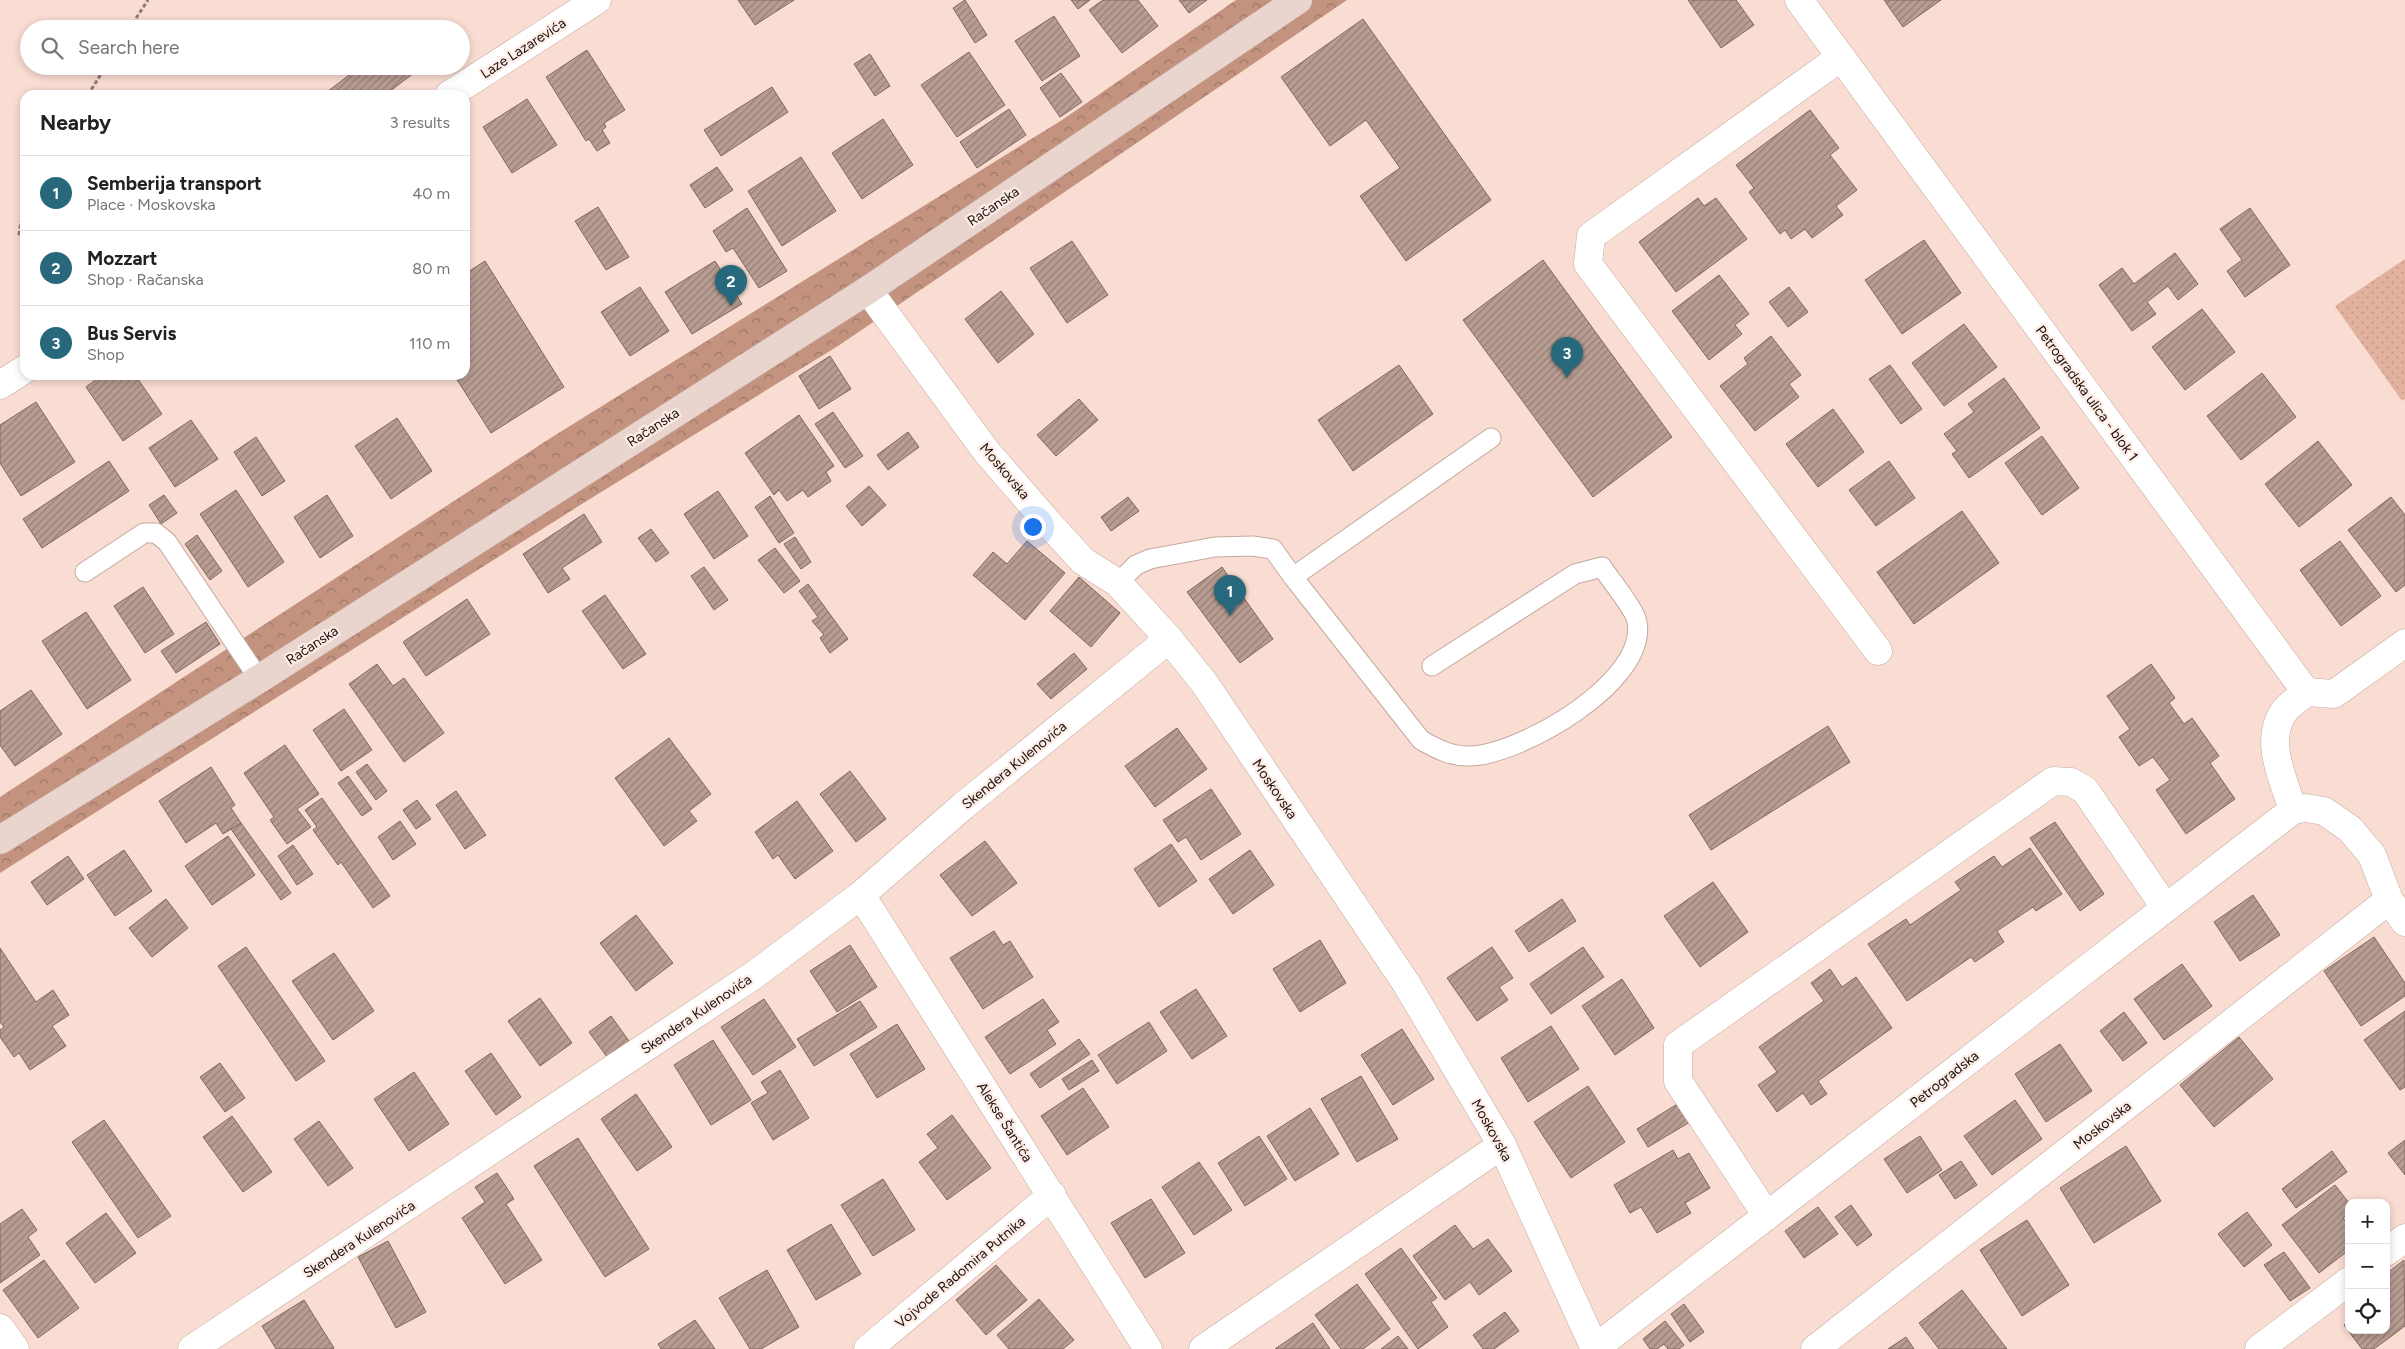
<!DOCTYPE html>
<meta charset="utf-8">
<style>
body{margin:0;font-family:Figtree,sans-serif;background:#f6f6f6;color:#222}
.controls{position:absolute;right:15px;bottom:15px;display:grid;overflow:hidden;border-radius:10px;box-shadow:0 2px 8px #0003}
.controls button{width:45px;height:45px;display:grid;place-items:center;padding:0;border:0;border-bottom:1px solid #e0e0e0;background:#fff;color:#222;font:25px sans-serif}
.you{position:absolute;left:1032px;top:526px;width:18px;height:18px;margin:-12px;border:4px solid #fff;border-radius:50%;background:#1a73e8;box-shadow:0 0 0 8px #1a73e833}
.badge{display:grid;place-items:center;width:32px;height:32px;border-radius:50%;background:#28687c;color:#fff;font-size:16px;font-weight:700}
.pin{position:absolute;translate:-50% -41px;filter:drop-shadow(0 1px 2px #0008)}
.pin::after{content:'';position:absolute;top:26px;width:18px;height:15px;background:inherit;clip-path:polygon(0 0,100% 0,50% 100%)}
.list{margin:0;padding:0;list-style:none}
h2{display:flex;justify-content:space-between;align-items:center;height:65px;margin:0;padding:0 20px;font-size:21px}
h2 small{font-size:16px;font-weight:400;color:#767676}
.list li{display:grid;grid-template-columns:32px 1fr auto;gap:15px;align-items:center;box-sizing:border-box;height:75px;padding:0 20px;border-top:1px solid #e0e0e0}
.list b{display:block;font-size:19px;white-space:nowrap}
.list p{margin:0;font-size:16px;white-space:nowrap;color:#767676}
.list em{font-size:16px;font-style:normal;color:#767676}
.icon{flex:none;width:28px;height:28px;fill:none;stroke:currentColor;stroke-width:2;stroke-linecap:round;stroke-linejoin:round}
.map{position:relative;flex:none;width:2405px;height:1349px;overflow:hidden}
.search{position:absolute;background:#fff;box-shadow:0 2px 8px #0003;left:20px;top:20px;width:450px;height:55px;display:flex;align-items:center;gap:12px;box-sizing:border-box;padding:0 18px;border-radius:28px;color:#767676;font-size:19px}
.panel{position:absolute;background:#fff;box-shadow:0 2px 8px #0003;left:20px;top:90px;width:450px;height:290px;border-radius:15px}
.map>svg:first-child{display:block}
.grass{fill:url(#grass-dots)}
.forest{fill:url(#forest-crowns)}
.building{fill:url(#building-hatch);stroke:#80685e}
.lines{fill:none;stroke-linecap:round;stroke-linejoin:round}
.service-casing{stroke:#c4a99e;stroke-width:21}
.minor-casing{stroke:#c4a99e;stroke-width:29}
.secondary-casing{stroke:#c4a99e;stroke-width:29}
.path{stroke:#8f7b74;stroke-width:3;stroke-dasharray:4 2.5;stroke-linecap:butt}
.service{stroke:#fff;stroke-width:19}
.minor{stroke:#fff;stroke-width:28}
.secondary{stroke:#e9d5cd;stroke-width:28}
.labels{text-anchor:middle;stroke-width:4.5;stroke-linejoin:round;paint-order:stroke}
.street-label{font-size:14px;fill:#1a110d;stroke:#feece6}
</style>
<div class="map">
<svg width="2405" height="1349" viewBox="0 0 2405 1349">
<defs>
<pattern id="grass-dots" width="8" height="8" patternUnits="userSpaceOnUse" patternTransform="scale(1.25)"><rect width="8" height="8" fill="#e2b29f"/><path d="M2 2h.1M6 6h.1" fill="none" stroke="#c19888" stroke-width="1.8" stroke-linecap="round"/></pattern>
<pattern id="forest-crowns" width="20" height="18" patternUnits="userSpaceOnUse" patternTransform="scale(1.25)"><rect width="20" height="18" fill="#c49380"/><path d="M2 6a3 3 0 1 1 6 0M12 15a3 3 0 1 1 6 0" fill="none" stroke="#9e7767"/></pattern>
<pattern id="building-hatch" width="6" height="6" patternUnits="userSpaceOnUse" patternTransform="scale(1.25)"><rect width="6" height="6" fill="#b89d93"/><path d="M-1 1l2-2M0 6l6-6M5 7l2-2" fill="none" stroke="#957f76"/></pattern>
</defs>
<rect width="100%" height="100%" fill="#f9dcd2"/>
<path class="grass" d="M2405,259V399L2402,401L2335,306Z"/>
<path class="forest" d="M1236,0H1347L838,346L585,502L0,873V797L549,439L1062,120Z"/>
<g class="building">
<path d="M738,0H794L755,25Z"/>
<path d="M965,0L987,35L975,43L953,8Z"/>
<path d="M1071,0H1090L1078,9Z"/>
<path d="M1103,0H1138L1158,26L1122,53L1089,10Z"/>
<path d="M1179,0H1207L1189,13Z"/>
<path d="M1688,0H1736L1754,25L1721,48Z"/>
<path d="M1884,0H1941L1903,27Z"/>
<path d="M1054,16L1080,56L1042,81L1015,41Z"/>
<path d="M1363,19L1491,200L1406,261L1360,196L1400,168L1366,120L1330,146L1281,77Z"/>
<path d="M587,50L625,110L604,123L606,127L602,130L610,143L597,151L589,139L586,141L546,77Z"/>
<path d="M969,52L1005,105L957,137L921,85Z"/>
<path d="M870,54L890,86L875,96L854,64Z"/>
<path d="M361,66H423L385,95H323Z"/>
<path d="M1061,73L1082,102L1060,117L1040,88Z"/>
<path d="M772,87L788,112L721,156L704,130Z"/>
<path d="M527,99L557,145L512,173L483,127Z"/>
<path d="M1009,109L1026,135L977,168L960,142Z"/>
<path d="M1810,110L1839,148L1830,155L1857,190L1836,206L1843,215L1812,238L1805,229L1791,239L1785,230L1780,234L1749,192L1754,188L1736,165Z"/>
<path d="M883,119L913,165L862,199L832,153Z"/>
<path d="M801,157L836,211L782,246L748,191Z"/>
<path d="M717,167L733,190L705,208L690,185Z"/>
<path d="M1698,198L1704,206L1716,198L1747,239L1676,292L1639,242Z"/>
<path d="M598,207L629,257L606,270L575,221Z"/>
<path d="M747,208L787,271L759,288L733,248L726,252L713,231Z"/>
<path d="M2250,208L2290,265L2245,297L2227,271L2242,260L2220,229Z"/>
<path d="M1924,240L1961,293L1902,334L1865,280Z"/>
<path d="M1072,241L1108,295L1067,323L1030,268Z"/>
<path d="M2175,253L2198,284L2178,300L2168,286L2147,302L2156,314L2132,331L2099,285L2122,268L2134,284Z"/>
<path d="M1543,260L1672,437L1593,497L1463,320Z"/>
<path d="M485,261L564,387L491,433L454,375H465V274Z"/>
<path d="M715,261L742,304L692,334L665,292Z"/>
<path d="M1719,275L1749,314L1735,325L1742,334L1709,360L1672,311Z"/>
<path d="M640,287L669,331L630,356L601,312Z"/>
<path d="M1789,287L1808,312L1788,327L1769,302Z"/>
<path d="M1001,291L1034,334L998,363L965,319Z"/>
<path d="M2202,309L2235,352L2185,390L2152,347Z"/>
<path d="M1964,324L1997,367L1944,406L1912,363Z"/>
<path d="M1771,336L1801,375L1789,384L1799,397L1755,431L1720,386L1748,364L1744,358Z"/>
<path d="M830,356L851,389L819,409L799,376Z"/>
<path d="M1399,365L1433,414L1353,471L1318,420Z"/>
<path d="M1890,365L1922,409L1901,424L1869,379Z"/>
<path d="M2262,373L2296,417L2241,460L2207,416Z"/>
<path d="M102,375H135L162,414L123,441L86,387Z"/>
<path d="M2004,378L2040,428L1969,478L1952,454L1957,451L1944,434L1974,412L1968,404Z"/>
<path d="M1079,399L1098,420L1056,456L1037,435Z"/>
<path d="M36,402L75,462L21,496L0,463V425Z"/>
<path d="M1833,409L1864,452L1818,487L1786,444Z"/>
<path d="M833,412L863,456L845,468L815,424Z"/>
<path d="M799,415L834,466L826,472L831,481L808,497L803,490L787,501L779,490L774,495L745,453Z"/>
<path d="M397,418L432,471L391,499L355,446Z"/>
<path d="M191,420L218,459L175,487L149,448Z"/>
<path d="M908,432L919,447L888,470L877,455Z"/>
<path d="M2042,436L2079,488L2042,515L2005,463Z"/>
<path d="M256,437L285,481L262,496L234,452Z"/>
<path d="M2318,441L2352,485L2299,527L2265,484Z"/>
<path d="M109,461L129,491L42,548L23,519Z"/>
<path d="M1889,461L1915,498L1876,526L1849,490Z"/>
<path d="M869,486L886,505L862,526L846,506Z"/>
<path d="M236,490L284,562L248,587L200,514Z"/>
<path d="M718,491L748,536L714,559L684,514Z"/>
<path d="M164,495L177,513L161,524L149,505Z"/>
<path d="M327,495L353,536L320,558L294,517Z"/>
<path d="M770,496L794,533L779,543L755,507Z"/>
<path d="M1128,497L1139,511L1111,531L1101,517Z"/>
<path d="M2391,497L2405,515V585L2396,592L2348,530Z"/>
<path d="M1962,511L1999,563L1914,624L1877,572Z"/>
<path d="M584,514L602,542L562,568L570,579L548,593L523,554Z"/>
<path d="M651,529L669,553L656,562L638,538Z"/>
<path d="M197,535L222,571L210,580L185,544Z"/>
<path d="M795,537L811,562L801,569L784,544Z"/>
<path d="M1027,541L1065,573L1025,620L973,575L993,552L1007,564Z"/>
<path d="M2340,541L2381,596L2341,626L2300,570Z"/>
<path d="M775,548L800,581L784,593L758,560Z"/>
<path d="M704,567L728,600L714,610L691,576Z"/>
<path d="M1222,567L1273,639L1240,663L1187,592Z"/>
<path d="M1079,577L1120,613L1091,647L1050,611Z"/>
<path d="M808,584L848,639L830,653L820,638L824,635L812,621L818,617L799,591Z"/>
<path d="M143,587L174,634L145,653L114,606Z"/>
<path d="M605,595L646,654L623,669L582,611Z"/>
<path d="M467,599L490,634L426,676L403,642Z"/>
<path d="M86,612L131,680L87,709L42,641Z"/>
<path d="M206,622L220,644L176,673L161,651Z"/>
<path d="M1074,653L1087,669L1051,699L1037,684Z"/>
<path d="M377,664L393,686L404,678L444,733L404,762L349,684Z"/>
<path d="M2151,664L2175,698L2169,703L2184,724L2192,718L2219,756L2210,763L2235,799L2186,834L2156,790L2170,780L2153,757L2139,766L2119,737L2130,729L2107,696Z"/>
<path d="M31,690L62,734L15,766L0,745V711Z"/>
<path d="M344,709L372,750L341,771L313,730Z"/>
<path d="M1828,726L1850,762L1711,850L1689,815Z"/>
<path d="M1177,728L1207,769L1155,807L1125,766Z"/>
<path d="M669,738L711,794L689,811L697,821L664,846L615,778Z"/>
<path d="M285,745L319,794L297,809L311,827L287,844L270,820L274,817L244,773Z"/>
<path d="M367,764L387,791L376,800L356,772Z"/>
<path d="M211,767L235,805L231,808L241,823L223,834L216,823L186,843L159,801Z"/>
<path d="M850,771L886,819L856,842L820,794Z"/>
<path d="M348,776L372,809L362,816L338,783Z"/>
<path d="M1211,789L1241,834L1201,860L1186,837L1178,842L1163,820Z"/>
<path d="M456,791L486,835L465,849L436,805Z"/>
<path d="M322,798L390,896L373,908L341,862L338,865L313,830L317,827L305,810Z"/>
<path d="M417,800L431,819L416,829L403,810Z"/>
<path d="M797,801L833,851L795,879L778,855L773,859L755,832Z"/>
<path d="M400,821L416,844L393,860L378,837Z"/>
<path d="M2055,822L2104,894L2080,911L2030,838Z"/>
<path d="M241,823L291,893L281,900L231,829Z"/>
<path d="M228,836L255,875L212,905L185,866Z"/>
<path d="M985,841L1017,883L972,916L940,875Z"/>
<path d="M1171,844L1197,881L1159,907L1134,869Z"/>
<path d="M293,845L313,874L297,885L278,856Z"/>
<path d="M2030,848L2062,894L2036,911L2033,907L1997,931L2004,942L1975,962L1971,957L1907,1001L1868,944L1906,919L1910,925L1961,890L1955,882L1994,856L2002,867Z"/>
<path d="M124,850L152,891L115,916L87,875Z"/>
<path d="M1250,850L1274,885L1233,914L1209,879Z"/>
<path d="M68,856L84,879L47,905L31,882Z"/>
<path d="M1713,882L1748,932L1700,967L1664,916Z"/>
<path d="M2253,895L2280,935L2240,961L2214,922Z"/>
<path d="M166,899L188,928L152,957L129,928Z"/>
<path d="M1562,899L1576,921L1529,952L1515,931Z"/>
<path d="M636,915L673,963L636,991L600,943Z"/>
<path d="M994,931L1003,945L1010,941L1033,977L983,1009L950,958Z"/>
<path d="M2374,937L2405,983V996L2361,1026L2324,971Z"/>
<path d="M1320,940L1346,983L1300,1012L1273,969Z"/>
<path d="M850,945L877,987L837,1012L810,971Z"/>
<path d="M246,947L325,1061L296,1081L218,966Z"/>
<path d="M1492,947L1513,978L1499,987L1508,1000L1477,1021L1447,978Z"/>
<path d="M1583,947L1604,977L1551,1014L1530,984Z"/>
<path d="M0,948L36,1002L53,990L69,1015L52,1026L66,1046L30,1070L19,1053L14,1057L0,1037V1030L4,1027L0,1022Z"/>
<path d="M334,953L374,1011L333,1040L292,981Z"/>
<path d="M2182,964L2212,1006L2164,1040L2134,999Z"/>
<path d="M1830,969L1842,987L1856,977L1892,1028L1818,1081L1827,1094L1811,1105L1803,1093L1777,1112L1758,1085L1777,1072L1759,1047L1824,1001L1811,983Z"/>
<path d="M1622,979L1654,1028L1615,1055L1582,1006Z"/>
<path d="M1196,989L1227,1036L1192,1059L1160,1012Z"/>
<path d="M540,998L572,1043L540,1066L508,1021Z"/>
<path d="M764,999L796,1047L753,1075L721,1027Z"/>
<path d="M1043,999L1059,1022L1047,1030L1056,1044L1010,1074L985,1037Z"/>
<path d="M860,1001L877,1027L814,1066L797,1039Z"/>
<path d="M2405,1011V1087L2400,1090L2364,1040Z"/>
<path d="M2124,1012L2147,1043L2123,1061L2100,1031Z"/>
<path d="M611,1016L629,1041L607,1057L589,1032Z"/>
<path d="M1149,1022L1167,1051L1117,1084L1098,1055Z"/>
<path d="M897,1024L925,1069L877,1098L850,1054Z"/>
<path d="M1551,1026L1579,1069L1528,1102L1501,1058Z"/>
<path d="M1402,1029L1434,1079L1393,1105L1361,1055Z"/>
<path d="M2239,1037L2273,1079L2214,1127L2180,1085Z"/>
<path d="M1079,1039L1090,1054L1040,1088L1030,1074Z"/>
<path d="M713,1040L751,1100L711,1125L674,1065Z"/>
<path d="M2060,1044L2092,1091L2046,1122L2015,1074Z"/>
<path d="M491,1053L521,1097L496,1115L465,1071Z"/>
<path d="M1092,1060L1099,1071L1069,1090L1062,1079Z"/>
<path d="M220,1063L245,1098L225,1112L200,1077Z"/>
<path d="M780,1070L809,1118L773,1140L751,1103L768,1093L761,1082Z"/>
<path d="M414,1072L449,1124L409,1151L374,1099Z"/>
<path d="M1361,1076L1398,1139L1357,1162L1321,1099Z"/>
<path d="M1588,1086L1625,1142L1571,1178L1534,1122Z"/>
<path d="M1083,1088L1109,1127L1067,1155L1041,1116Z"/>
<path d="M636,1094L672,1147L637,1171L601,1119Z"/>
<path d="M2015,1100L2042,1139L1992,1175L1964,1136Z"/>
<path d="M1679,1103L1690,1122L1648,1147L1637,1129Z"/>
<path d="M1310,1108L1339,1154L1295,1181L1267,1136Z"/>
<path d="M952,1115L991,1168L947,1200L919,1162L938,1148L927,1134Z"/>
<path d="M232,1116L272,1172L243,1192L203,1137Z"/>
<path d="M104,1120L171,1216L138,1238L72,1142Z"/>
<path d="M319,1121L353,1168L328,1186L294,1139Z"/>
<path d="M1259,1136L1287,1179L1245,1206L1218,1163Z"/>
<path d="M1920,1136L1942,1170L1907,1193L1884,1159Z"/>
<path d="M578,1138L649,1249L605,1277L534,1166Z"/>
<path d="M2405,1140V1175L2388,1153Z"/>
<path d="M2126,1146L2161,1201L2094,1243L2060,1188Z"/>
<path d="M1673,1150L1678,1159L1689,1153L1710,1188L1685,1203L1691,1213L1657,1233L1641,1207L1630,1213L1614,1185Z"/>
<path d="M2332,1151L2347,1172L2296,1208L2282,1189Z"/>
<path d="M1961,1161L1977,1185L1955,1199L1939,1175Z"/>
<path d="M1199,1162L1232,1210L1194,1235L1162,1187Z"/>
<path d="M497,1173L514,1199L506,1204L542,1260L505,1284L462,1218L485,1202L475,1187Z"/>
<path d="M883,1179L915,1230L873,1256L841,1205Z"/>
<path d="M2335,1185L2349,1203V1213L2343,1218L2349,1225V1250L2319,1273L2282,1225Z"/>
<path d="M1151,1199L1185,1253L1145,1278L1111,1223Z"/>
<path d="M1851,1205L1872,1235L1857,1246L1835,1217Z"/>
<path d="M1818,1207L1838,1234L1804,1258L1785,1231Z"/>
<path d="M22,1209L37,1230L28,1237L40,1255L0,1283V1224Z"/>
<path d="M2247,1212L2272,1245L2244,1267L2218,1234Z"/>
<path d="M106,1213L136,1253L95,1283L66,1243Z"/>
<path d="M2027,1220L2069,1285L2022,1316L1980,1250Z"/>
<path d="M831,1224L861,1274L816,1300L787,1250Z"/>
<path d="M1455,1225L1473,1249L1488,1239L1512,1271L1479,1295L1470,1282L1445,1300L1413,1256Z"/>
<path d="M388,1241L426,1312L396,1328L358,1257Z"/>
<path d="M1401,1248L1437,1298L1431,1302L1448,1327L1418,1349L1365,1274Z"/>
<path d="M2284,1252L2310,1288L2290,1301L2264,1265Z"/>
<path d="M44,1260L79,1308L38,1338L3,1290Z"/>
<path d="M2404,1260L2405,1326L2374,1349H2362L2344,1325L2349,1322V1330H2386V1274Z"/>
<path d="M996,1265L1027,1300L986,1335L956,1300Z"/>
<path d="M767,1270L799,1327L761,1349H750L719,1298Z"/>
<path d="M1357,1284L1390,1329L1363,1349H1341L1315,1315Z"/>
<path d="M1962,1290L2007,1349H1939L1919,1323Z"/>
<path d="M1039,1299L1074,1340L1063,1349H1009L997,1335Z"/>
<path d="M304,1300L334,1348L333,1349H276L262,1326Z"/>
<path d="M1684,1304L1704,1332L1690,1342L1671,1314Z"/>
<path d="M1505,1312L1519,1331L1494,1349H1483L1473,1335Z"/>
<path d="M695,1320L715,1349H661L658,1344Z"/>
<path d="M1665,1321L1684,1345L1679,1349H1668L1664,1344L1657,1349H1650L1643,1339Z"/>
<path d="M1313,1323L1330,1349H1275Z"/>
<path d="M1398,1336L1408,1349H1381Z"/>
<path d="M1906,1337L1914,1349H1888Z"/>
</g>
<g class="lines">
<g class="service-casing">
<g id="service">
<path d="M85,572L144,533H156L167,542L259,679"/>
<path d="M1293,577L1421,740C1437,749 1452,757 1471,756C1521,754 1648,682 1637,622C1636,611 1609,578 1602,567L1575,574L1432,666"/>
<path d="M1118,583L1136,565L1150,559L1215,547L1252,546L1273,549L1293,577L1491,438"/>
</g>
</g>
<g class="minor-casing">
<g id="minor">
<path d="M1799,0L2306,692"/>
<path d="M1841,57L1591,236L1588,264L1878,651"/>
<path d="M449,95L597,0"/>
<path d="M868,290L986,451L1050,525L1083,561L1118,583L1169,639L1205,684L1406,983L1502,1145L1595,1349"/>
<path d="M0,385L25,369"/>
<path d="M2306,692L2334,694L2405,643"/>
<path d="M2293,810C2284,781 2264,742 2283,713C2288,705 2299,699 2306,692"/>
<path d="M861,895L1148,1349"/>
<path d="M1767,1216L1678,1081V1045L2053,781L2071,782L2085,790L2165,907"/>
<path d="M2386,1252L2405,1238"/>
<path d="M0,1328L15,1349"/>
<path d="M192,1349L754,975L861,895L963,806L1169,639"/>
<path d="M868,1349L1052,1195"/>
<path d="M1203,1349L1502,1145"/>
<path d="M1594,1349L2293,810L2306,808L2324,811L2350,829L2372,855L2389,900L2405,922"/>
<path d="M1815,1349L2389,900"/>
<path d="M2259,1349L2349,1281"/>
</g>
</g>
<g class="secondary-casing">
<path id="secondary" d="M0,840L259,679L868,290L1298,0"/>
</g>
<g class="path">
<path d="M129,29L148,0"/>
<path d="M88,95L106,66"/>
<path d="M25,199L19,234L25,239"/>
</g>
<use href="#service" class="service"/>
<use href="#minor" class="minor"/>
<use href="#secondary" class="secondary"/>
</g>
<g class="labels">
<g class="street-label">
<text transform="translate(523 48) rotate(-33)" y="5">Laze Lazarevića</text>
<text transform="translate(993 206) rotate(-34)" y="5">Račanska</text>
<text transform="translate(2087 393) rotate(54)" y="5">Petrogradska ulica - blok 1</text>
<text transform="translate(653 427) rotate(-33)" y="5">Račanska</text>
<text transform="translate(1005 471) rotate(50)" y="5">Moskovska</text>
<text transform="translate(312 645) rotate(-33)" y="5">Račanska</text>
<text transform="translate(1014 765) rotate(-39)" y="5">Skendera Kulenovića</text>
<text transform="translate(1275 789) rotate(56)" y="5">Moskovska</text>
<text transform="translate(696 1014) rotate(-34)" y="5">Skendera Kulenovića</text>
<text transform="translate(1944 1079) rotate(-38)" y="5">Petrogradska</text>
<text transform="translate(1005 1122) rotate(58)" y="5">Alekse Šantića</text>
<text transform="translate(2102 1125) rotate(-38)" y="5">Moskovska</text>
<text transform="translate(1492 1130) rotate(61)" y="5">Moskovska</text>
<text transform="translate(359 1239) rotate(-33)" y="5">Skendera Kulenovića</text>
<text transform="translate(960 1272) rotate(-40)" y="5">Vojvode Radomira Putnika</text>
</g>
</g>
</svg>
<div class="controls">
<button>+</button>
<button>−</button>
<button><svg class="icon" aria-label="locate" viewBox="0 0 24 24"><circle cx="12" cy="12" r="6"/><path d="M12 2v4M12 18v4M2 12h4M18 12h4"/></svg></button>
</div>
<div class="you"></div>
<div class="pin badge" style="left:1230px;top:616px">1</div>
<div class="pin badge" style="left:731px;top:306px">2</div>
<div class="pin badge" style="left:1567px;top:378px">3</div>
<div class="search"><svg class="icon" aria-label="search" viewBox="0 0 24 24"><circle cx="10" cy="10" r="6"/><path d="M15 15l6 6"/></svg>Search here</div>
<section class="panel">
<h2>Nearby<small>3 results</small></h2>
<ul class="list">
<li><span class="badge">1</span><div><b>Semberija transport</b><p>Place · Moskovska</p></div><em>40 m</em></li>
<li><span class="badge">2</span><div><b>Mozzart</b><p>Shop · Račanska</p></div><em>80 m</em></li>
<li><span class="badge">3</span><div><b>Bus Servis</b><p>Shop</p></div><em>110 m</em></li>
</ul>
</section>
</div>
